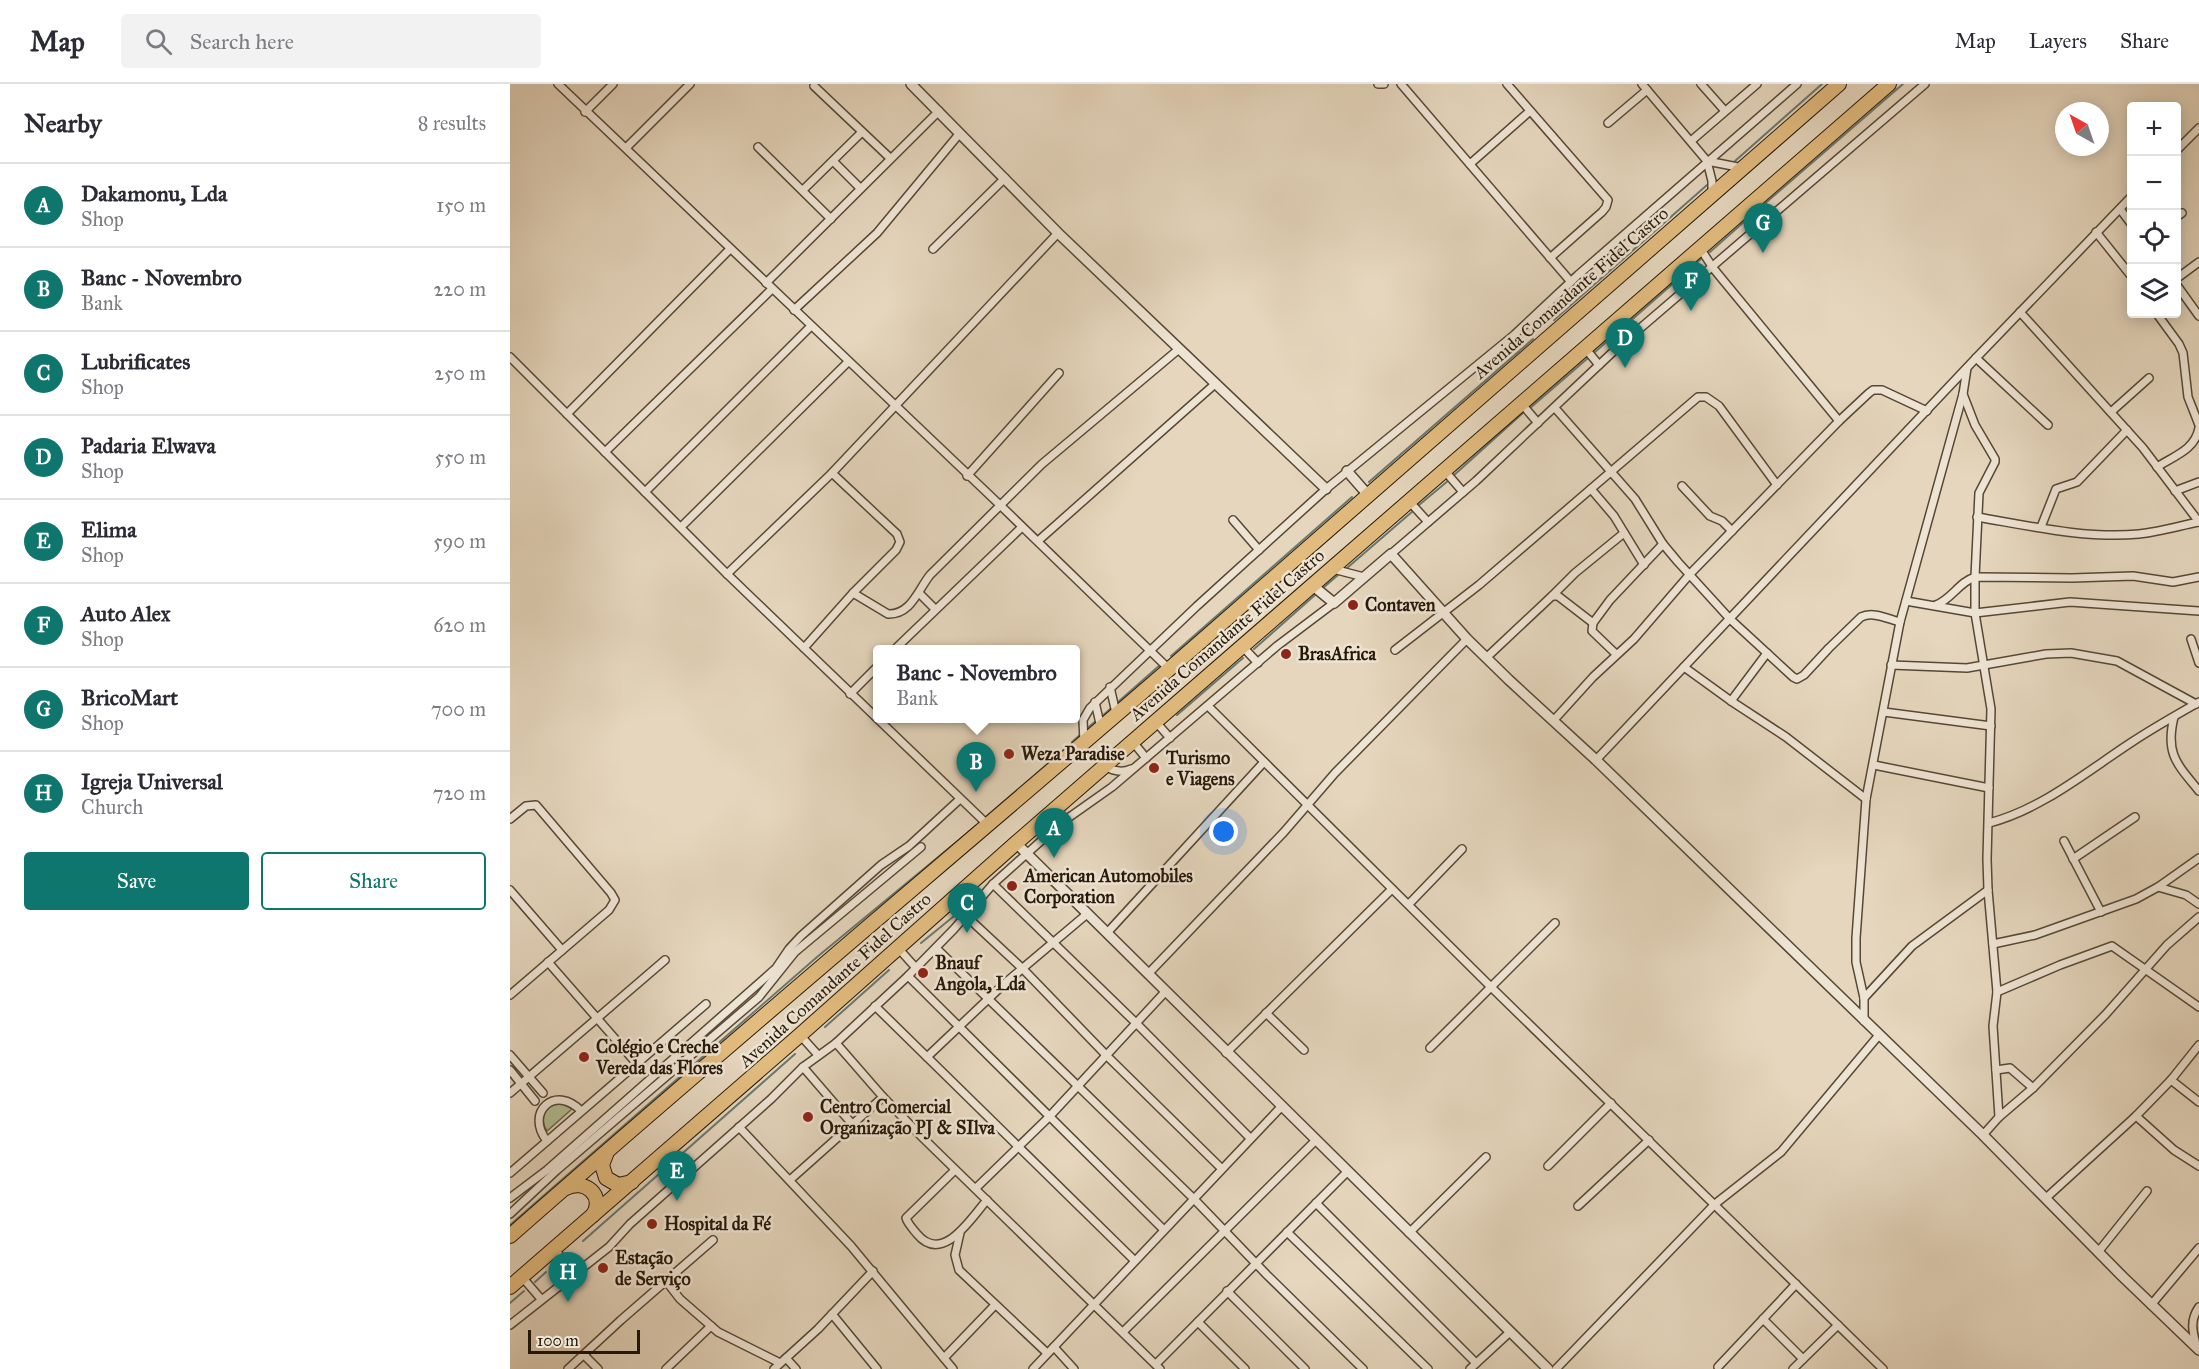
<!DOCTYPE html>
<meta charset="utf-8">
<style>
body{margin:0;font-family:"IM FELL Great Primer",serif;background:#f2f2f3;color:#2b2b33}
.controls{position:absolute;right:18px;top:18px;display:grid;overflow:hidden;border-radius:6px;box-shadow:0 3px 15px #0003}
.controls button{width:54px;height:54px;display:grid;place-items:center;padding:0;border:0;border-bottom:2px solid #e1e1e2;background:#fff;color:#2b2b33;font:30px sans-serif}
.compass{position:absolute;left:1545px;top:18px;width:54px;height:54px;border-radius:50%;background:#fff;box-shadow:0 3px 15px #0003;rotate:320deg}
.scale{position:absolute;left:18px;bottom:15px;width:112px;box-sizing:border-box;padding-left:6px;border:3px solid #271908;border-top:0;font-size:16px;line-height:21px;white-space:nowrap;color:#271908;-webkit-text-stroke:4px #eee4d4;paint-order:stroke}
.you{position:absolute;left:714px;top:748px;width:21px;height:21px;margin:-15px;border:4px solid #fff;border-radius:50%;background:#1a73e8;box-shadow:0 0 0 9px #1a73e833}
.badge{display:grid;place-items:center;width:39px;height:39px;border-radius:50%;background:#0f766e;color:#fff;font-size:20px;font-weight:700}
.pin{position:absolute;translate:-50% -50px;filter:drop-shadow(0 2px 3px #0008)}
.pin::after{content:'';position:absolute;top:32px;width:21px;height:18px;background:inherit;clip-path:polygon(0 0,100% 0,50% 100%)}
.popup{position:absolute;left:363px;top:561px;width:207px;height:78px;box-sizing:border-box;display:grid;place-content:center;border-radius:6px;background:#fff;filter:drop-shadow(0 2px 4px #0005);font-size:20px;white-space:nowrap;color:#7c7c81}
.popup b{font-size:22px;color:#2b2b33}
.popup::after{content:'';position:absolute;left:50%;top:100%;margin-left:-12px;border:12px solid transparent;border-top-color:#fff}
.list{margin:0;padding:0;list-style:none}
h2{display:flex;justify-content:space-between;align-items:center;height:78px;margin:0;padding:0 24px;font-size:26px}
h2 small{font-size:20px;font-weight:400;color:#7c7c81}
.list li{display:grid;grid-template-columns:39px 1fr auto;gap:18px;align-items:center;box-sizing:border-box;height:84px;padding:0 24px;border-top:2px solid #e1e1e2}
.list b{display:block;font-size:22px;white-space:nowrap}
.list p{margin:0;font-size:20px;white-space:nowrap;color:#7c7c81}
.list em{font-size:20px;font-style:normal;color:#7c7c81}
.actions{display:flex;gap:12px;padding:18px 24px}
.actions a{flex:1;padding:14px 0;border:2px solid #0f766e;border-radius:6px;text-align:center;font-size:21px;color:#0f766e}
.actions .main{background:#0f766e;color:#fff}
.icon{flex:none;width:33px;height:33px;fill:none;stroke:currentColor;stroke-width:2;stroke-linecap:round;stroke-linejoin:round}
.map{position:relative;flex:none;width:1689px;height:1285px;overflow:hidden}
header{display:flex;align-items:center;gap:36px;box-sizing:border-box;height:84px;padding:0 30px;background:#fff;border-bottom:2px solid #e1e1e2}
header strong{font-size:28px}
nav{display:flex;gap:33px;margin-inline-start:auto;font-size:21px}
.search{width:420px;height:54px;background:#f2f2f3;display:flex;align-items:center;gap:15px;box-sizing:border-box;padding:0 21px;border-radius:6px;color:#7c7c81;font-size:22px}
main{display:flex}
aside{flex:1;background:#fff}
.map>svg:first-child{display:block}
.green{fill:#b2be93;stroke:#6c6c4e;stroke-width:1.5}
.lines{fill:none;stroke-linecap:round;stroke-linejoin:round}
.stream{stroke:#6a7870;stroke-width:2}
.minor-casing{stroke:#564835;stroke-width:10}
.tertiary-casing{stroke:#564835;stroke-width:12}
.motorway-casing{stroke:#271908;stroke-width:16}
.minor{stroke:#eee4d4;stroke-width:7}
.tertiary{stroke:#eee4d4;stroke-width:9}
.motorway{stroke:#e2bb7e;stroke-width:14}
.poi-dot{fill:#8f2418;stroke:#eee4d4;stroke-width:2}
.labels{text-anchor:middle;stroke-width:5;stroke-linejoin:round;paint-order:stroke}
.street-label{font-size:18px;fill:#271908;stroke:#eee4d4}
.poi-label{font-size:18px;font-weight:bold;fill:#271908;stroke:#eee4d4;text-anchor:start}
</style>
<header>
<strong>Map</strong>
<div class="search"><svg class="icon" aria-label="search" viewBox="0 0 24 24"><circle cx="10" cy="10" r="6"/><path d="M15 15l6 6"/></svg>Search here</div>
<nav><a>Map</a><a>Layers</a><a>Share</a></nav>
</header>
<main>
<aside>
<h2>Nearby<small>8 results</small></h2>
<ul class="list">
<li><span class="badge">A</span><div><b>Dakamonu, Lda</b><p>Shop</p></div><em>150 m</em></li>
<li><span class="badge">B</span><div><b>Banc - Novembro</b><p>Bank</p></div><em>220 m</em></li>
<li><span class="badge">C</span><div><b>Lubrificates</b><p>Shop</p></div><em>250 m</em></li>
<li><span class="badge">D</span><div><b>Padaria Elwava</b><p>Shop</p></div><em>550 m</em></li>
<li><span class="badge">E</span><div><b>Elima</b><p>Shop</p></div><em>590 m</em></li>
<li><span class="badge">F</span><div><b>Auto Alex</b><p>Shop</p></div><em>620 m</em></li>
<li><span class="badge">G</span><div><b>BricoMart</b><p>Shop</p></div><em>700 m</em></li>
<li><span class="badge">H</span><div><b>Igreja Universal</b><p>Church</p></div><em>720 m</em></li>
</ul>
<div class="actions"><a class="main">Save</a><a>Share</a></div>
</aside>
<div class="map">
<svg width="1689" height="1285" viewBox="0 0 1689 1285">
<rect width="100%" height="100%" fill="#e5d6bd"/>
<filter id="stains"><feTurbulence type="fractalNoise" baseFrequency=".00333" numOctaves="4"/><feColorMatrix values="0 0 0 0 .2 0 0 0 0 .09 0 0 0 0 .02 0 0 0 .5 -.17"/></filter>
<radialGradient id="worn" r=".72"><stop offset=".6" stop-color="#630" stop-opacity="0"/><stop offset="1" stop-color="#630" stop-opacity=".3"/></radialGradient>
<path class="green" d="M48,1019L53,1020L62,1025L37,1047C29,1035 34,1023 48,1019Z"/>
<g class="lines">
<g class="stream">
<path d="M1225,77L1312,0"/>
<path d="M1244,129L1393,0"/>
<path d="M1200,168L1235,137"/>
<path d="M1044,236L1197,101"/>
<path d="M1085,268L1191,175"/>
<path d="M1019,325L1078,274"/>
<path d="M943,392L1014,328"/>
<path d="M859,398L1023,255"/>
<path d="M909,421L939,396"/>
<path d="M837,484L903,427"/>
<path d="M813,504L828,491"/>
<path d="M744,565L805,511"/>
<path d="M661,572L842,413"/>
<path d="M667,631L733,574"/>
<path d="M591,633L650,581"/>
<path d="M575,646L587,636"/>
<path d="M562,658L571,650"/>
<path d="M477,732L556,664"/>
<path d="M411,859L449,828"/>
<path d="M315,943L379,886"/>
<path d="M0,1141L307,873L467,741"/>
<path d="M73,1157L285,970"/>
<path d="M25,1198L36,1188"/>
<path d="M0,1219L14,1207"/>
</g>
<g class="minor-casing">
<g id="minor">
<path d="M48,0L490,421L659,585"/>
<path d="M868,0H874"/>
<path d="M891,0L1061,198"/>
<path d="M997,0L1098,116L1096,123L1092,128L1040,174"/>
<path d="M1132,0L1197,77L1202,97V111"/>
<path d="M1191,0L1215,27"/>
<path d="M304,2L380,74"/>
<path d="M75,28L103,0"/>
<path d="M1098,39L1137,6"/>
<path d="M1181,57L1247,0"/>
<path d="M248,63L321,135"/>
<path d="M116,64L180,0"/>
<path d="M1666,67L1689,44"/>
<path d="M323,77L350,104"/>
<path d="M1197,77L1233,84"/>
<path d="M960,80L1020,27"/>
<path d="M293,106L352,48"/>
<path d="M1610,125L1622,141"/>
<path d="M1666,133L1672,129"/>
<path d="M1586,148L1622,193"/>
<path d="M1190,164L1203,184L1329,337"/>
<path d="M423,165L495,94"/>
<path d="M1666,195L1689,178"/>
<path d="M256,199L429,27"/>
<path d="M1666,200L1689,232"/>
<path d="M284,226L367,149L450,49"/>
<path d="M1510,228L1633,364L1689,438"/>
<path d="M1647,230L1669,260L1673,269L1678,313L1689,341"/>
<path d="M1075,264L1089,281"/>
<path d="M0,273L217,490L478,741"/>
<path d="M1466,274L1538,341"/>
<path d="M1453,310L1465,341L1485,375V378L1469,409L1465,493V529L1481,625L1477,775L1478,806L1487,908L1483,942L1489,1033L1473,1051"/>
<path d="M1011,319L1028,339"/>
<path d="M1045,324L1125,415L1153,460L1168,478L1220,535L1283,593L1287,595L1294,591L1319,564L1351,533C1363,527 1378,535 1390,538"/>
<path d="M1601,328L1639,294"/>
<path d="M57,330L220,165"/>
<path d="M95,368L262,205"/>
<path d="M1647,383C1664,372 1685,366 1689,344"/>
<path d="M934,386L953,408"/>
<path d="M457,392L549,289"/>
<path d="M1172,402L1200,432L1212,437L1222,447"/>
<path d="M1081,405L1104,432L1134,481"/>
<path d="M1665,407L1689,398"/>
<path d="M135,408L301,242"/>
<path d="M899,417L918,438"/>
<path d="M1467,433C1520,442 1576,455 1629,450C1649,448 1669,442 1689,438"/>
<path d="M723,436L749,466"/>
<path d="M171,443L338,278"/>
<path d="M1531,443L1546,405L1567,398L1617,346"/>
<path d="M1114,449L1065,489L1042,512H1048L1083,539L1100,516L1153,460"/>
<path d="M528,457L705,300"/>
<path d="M881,470L966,397L1106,265L1415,0"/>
<path d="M823,485L854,493"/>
<path d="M217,490L322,389L548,149"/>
<path d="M343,509L378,530C401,531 408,506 420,491L532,380L669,265"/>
<path d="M410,510L425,525"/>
<path d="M1396,517L1465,529L1560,518L1689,527"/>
<path d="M1426,521C1442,515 1449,498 1465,493L1562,494L1623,492L1663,498L1689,493"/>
<path d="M1083,539L1082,547L1106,570"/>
<path d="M1681,555L1689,579"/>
<path d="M732,562L748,579"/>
<path d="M294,564L343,509L386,466L390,458L387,450L322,389"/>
<path d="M384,566L512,443"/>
<path d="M885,566L969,501L1188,313H1196L1209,322L1267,401"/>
<path d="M976,574L1042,512"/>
<path d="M1381,581L1457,584L1536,570L1561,569L1607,577L1686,620"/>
<path d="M1174,583L1221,617L1276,653L1356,715"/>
<path d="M600,603L606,629"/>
<path d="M340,610L367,583"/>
<path d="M1221,617L1257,569"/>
<path d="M585,618L591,644"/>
<path d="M698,622L981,903L1373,1285"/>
<path d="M1374,628L1481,642"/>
<path d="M1664,633C1655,670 1667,680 1689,707"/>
<path d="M1044,636L1083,593L1124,555L1180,490L1329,337L1359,309L1363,306H1372L1417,327"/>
<path d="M646,638L660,654"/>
<path d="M623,658L636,674"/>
<path d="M574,659L573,636L580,624L687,522L816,405L1004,251L1068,191L1287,0"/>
<path d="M1086,676L1466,274L1622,112"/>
<path d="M1364,681L1479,704"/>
<path d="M595,682C603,687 612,689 621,685"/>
<path d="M0,735L16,722L26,721L101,809L105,816L99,826L0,911"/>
<path d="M1479,739C1532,725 1576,688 1622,658C1643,644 1666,631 1689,618"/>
<path d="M1554,757L1591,828"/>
<path d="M1563,775L1625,733"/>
<path d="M483,800L626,939L740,1054"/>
<path d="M1648,803L1676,811L1689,820"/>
<path d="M0,806L52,866"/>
<path d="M899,820L952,765"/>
<path d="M455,831L513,885L597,972L711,1084"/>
<path d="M597,849L754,678"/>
<path d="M1483,860L1525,851L1626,815L1648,803L1689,774"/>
<path d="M388,864L406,884"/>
<path d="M426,864L683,1114L757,1191L853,1285"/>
<path d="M38,878L127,980"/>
<path d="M639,889L774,748L825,689L957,555"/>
<path d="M262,890L279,865L291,852L371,781L399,762L450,715"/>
<path d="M398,892L653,1145"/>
<path d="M1487,908L1550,881L1602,862L1689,923"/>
<path d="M1354,914L1402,862L1478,806"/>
<path d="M365,922L624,1176"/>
<path d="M756,929L794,966"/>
<path d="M1354,937V914L1346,878V854L1356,715L1390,538L1453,310L1457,284"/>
<path d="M290,951L308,971"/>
<path d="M326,959L373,1013L414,1055L650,1285"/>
<path d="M920,964L1045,839"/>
<path d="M716,969L882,805"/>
<path d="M0,971L33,1009"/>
<path d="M417,973L494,900L577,830"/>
<path d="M293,983L343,1041"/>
<path d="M0,986L25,1017"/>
<path d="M1486,986L1500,984L1523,1004"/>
<path d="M1661,996L1689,1018"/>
<path d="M0,1009L155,876"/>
<path d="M1626,1032L1664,1066L1689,1082"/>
<path d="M1489,1033L1523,1004L1596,930L1657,861L1689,833"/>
<path d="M229,1043L341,1162L443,1285"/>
<path d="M37,1057C14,1028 46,1000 71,1027"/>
<path d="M1038,1082L1101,1019"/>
<path d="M445,1086L396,1134C398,1140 403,1145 407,1150C433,1181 461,1134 477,1116"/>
<path d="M0,1089L196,920"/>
<path d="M280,1096L373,1013"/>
<path d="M466,1104L539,1033L656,907"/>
<path d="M0,1114L37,1086L264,886"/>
<path d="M1536,1114L1626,1032L1661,996L1689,961"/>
<path d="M806,1119L966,1279"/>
<path d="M1068,1122L1139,1056"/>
<path d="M0,1130L47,1086L249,913L285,868L411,763"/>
<path d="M777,1148L918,1285"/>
<path d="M450,1149L445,1171L449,1186L537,1269"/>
<path d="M899,1149L976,1073"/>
<path d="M44,1165L65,1189"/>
<path d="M1589,1167L1637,1107"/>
<path d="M12,1193L31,1215"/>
<path d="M156,1197L170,1215L208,1248L270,1279"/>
<path d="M717,1207L795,1285"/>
<path d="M1641,1221L1689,1164"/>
<path d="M322,1230L367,1285"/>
<path d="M1253,1235L1293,1275"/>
<path d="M688,1238L735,1285"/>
<path d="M0,1241L99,1163L120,1140L261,1015L293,983L326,959L398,892L444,845L483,800L551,739L602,703L767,562L824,519"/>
<path d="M613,1248L806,1056"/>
<path d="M544,1263L564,1285"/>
<path d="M1687,1264C1683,1249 1679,1237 1689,1223"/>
<path d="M74,1271L88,1285"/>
<path d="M276,1274L286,1285"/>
<path d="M434,1274L485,1221"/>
<path d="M646,1280L837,1088"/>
<path d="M1208,1283L1286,1200"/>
<path d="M58,1285L111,1236L203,1156"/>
<path d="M156,1285L201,1242"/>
<path d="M264,1285L308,1245L363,1187"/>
<path d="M523,1285L771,1023"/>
<path d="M960,1285L1000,1248"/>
<path d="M1046,1285L1205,1120L1271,1068L1369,951"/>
<path d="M1283,1285L1328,1241"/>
</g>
</g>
<g class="tertiary-casing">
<g id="tertiary">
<path d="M401,0L548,149L816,405"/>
<path d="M837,387L858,411"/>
<path d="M802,501L824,519L881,470L957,555L999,596L1086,676L1473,1051L1612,1192L1689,1266"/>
<path d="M506,759L1038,1285"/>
</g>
</g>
<g class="motorway-casing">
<g id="motorway">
<path d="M97,1068L92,1081L96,1094L108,1101L122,1098"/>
<path d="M56,1104C75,1094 95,1112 83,1131"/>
<path d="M0,1152C217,961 438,776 657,587C882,393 1104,195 1329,0"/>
<path d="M0,1203L290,951L506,759L1379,0"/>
</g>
</g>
<use href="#minor" class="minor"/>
<use href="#tertiary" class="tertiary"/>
<use href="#motorway" class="motorway"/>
</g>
<g class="poi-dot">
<circle cx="843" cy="521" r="6"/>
<circle cx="776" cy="570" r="6"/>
<circle cx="499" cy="670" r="6"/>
<circle cx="644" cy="684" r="6"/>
<circle cx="502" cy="802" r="6"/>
<circle cx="413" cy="889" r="6"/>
<circle cx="74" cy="973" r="6"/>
<circle cx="298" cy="1033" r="6"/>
<circle cx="142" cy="1140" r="6"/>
<circle cx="93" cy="1184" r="6"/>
</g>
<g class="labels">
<g class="street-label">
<text transform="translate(1061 209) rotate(-41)" y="6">Avenida Comandante Fidel Castro</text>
<text transform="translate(717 551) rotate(-41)" y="6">Avenida Comandante Fidel Castro</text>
<text transform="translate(325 896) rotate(-42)" y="6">Avenida Comandante Fidel Castro</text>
</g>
<g class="poi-label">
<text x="855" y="527">Contaven</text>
<text x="788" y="576">BrasAfrica</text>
<text x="511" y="676">Weza Paradise</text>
<text x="656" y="680">Turismo<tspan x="656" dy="21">e Viagens</tspan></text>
<text x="514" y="798">American Automobiles<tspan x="514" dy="21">Corporation</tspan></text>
<text x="425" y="885">Bnauf<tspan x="425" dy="21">Angola, Lda</tspan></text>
<text x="86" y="969">Colégio e Creche<tspan x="86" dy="21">Vereda das Flores</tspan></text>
<text x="310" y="1029">Centro Comercial<tspan x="310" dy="21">Organização PJ &amp; SIlva</tspan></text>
<text x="154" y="1146">Hospital da Fé</text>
<text x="105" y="1180">Estação<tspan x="105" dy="21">de Serviço</tspan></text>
</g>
</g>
<rect width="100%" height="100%" filter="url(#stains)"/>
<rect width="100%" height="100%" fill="url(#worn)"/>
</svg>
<div class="controls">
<button>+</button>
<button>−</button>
<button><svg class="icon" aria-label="locate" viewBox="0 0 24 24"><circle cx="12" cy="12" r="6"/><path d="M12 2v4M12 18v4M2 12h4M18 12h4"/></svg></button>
<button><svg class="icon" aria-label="layers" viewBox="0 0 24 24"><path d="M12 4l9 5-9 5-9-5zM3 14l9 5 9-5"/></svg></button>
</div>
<svg class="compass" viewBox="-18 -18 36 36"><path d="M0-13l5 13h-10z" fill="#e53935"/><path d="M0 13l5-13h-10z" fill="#7c7c81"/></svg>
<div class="scale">100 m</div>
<div class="you"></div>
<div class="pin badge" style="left:544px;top:774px">A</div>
<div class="pin badge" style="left:466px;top:708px">B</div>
<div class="popup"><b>Banc - Novembro</b>Bank</div>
<div class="pin badge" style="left:457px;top:849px">C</div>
<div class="pin badge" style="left:1115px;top:284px">D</div>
<div class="pin badge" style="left:167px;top:1117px">E</div>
<div class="pin badge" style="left:1181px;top:227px">F</div>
<div class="pin badge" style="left:1253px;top:169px">G</div>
<div class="pin badge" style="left:58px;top:1218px">H</div>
</div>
</main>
